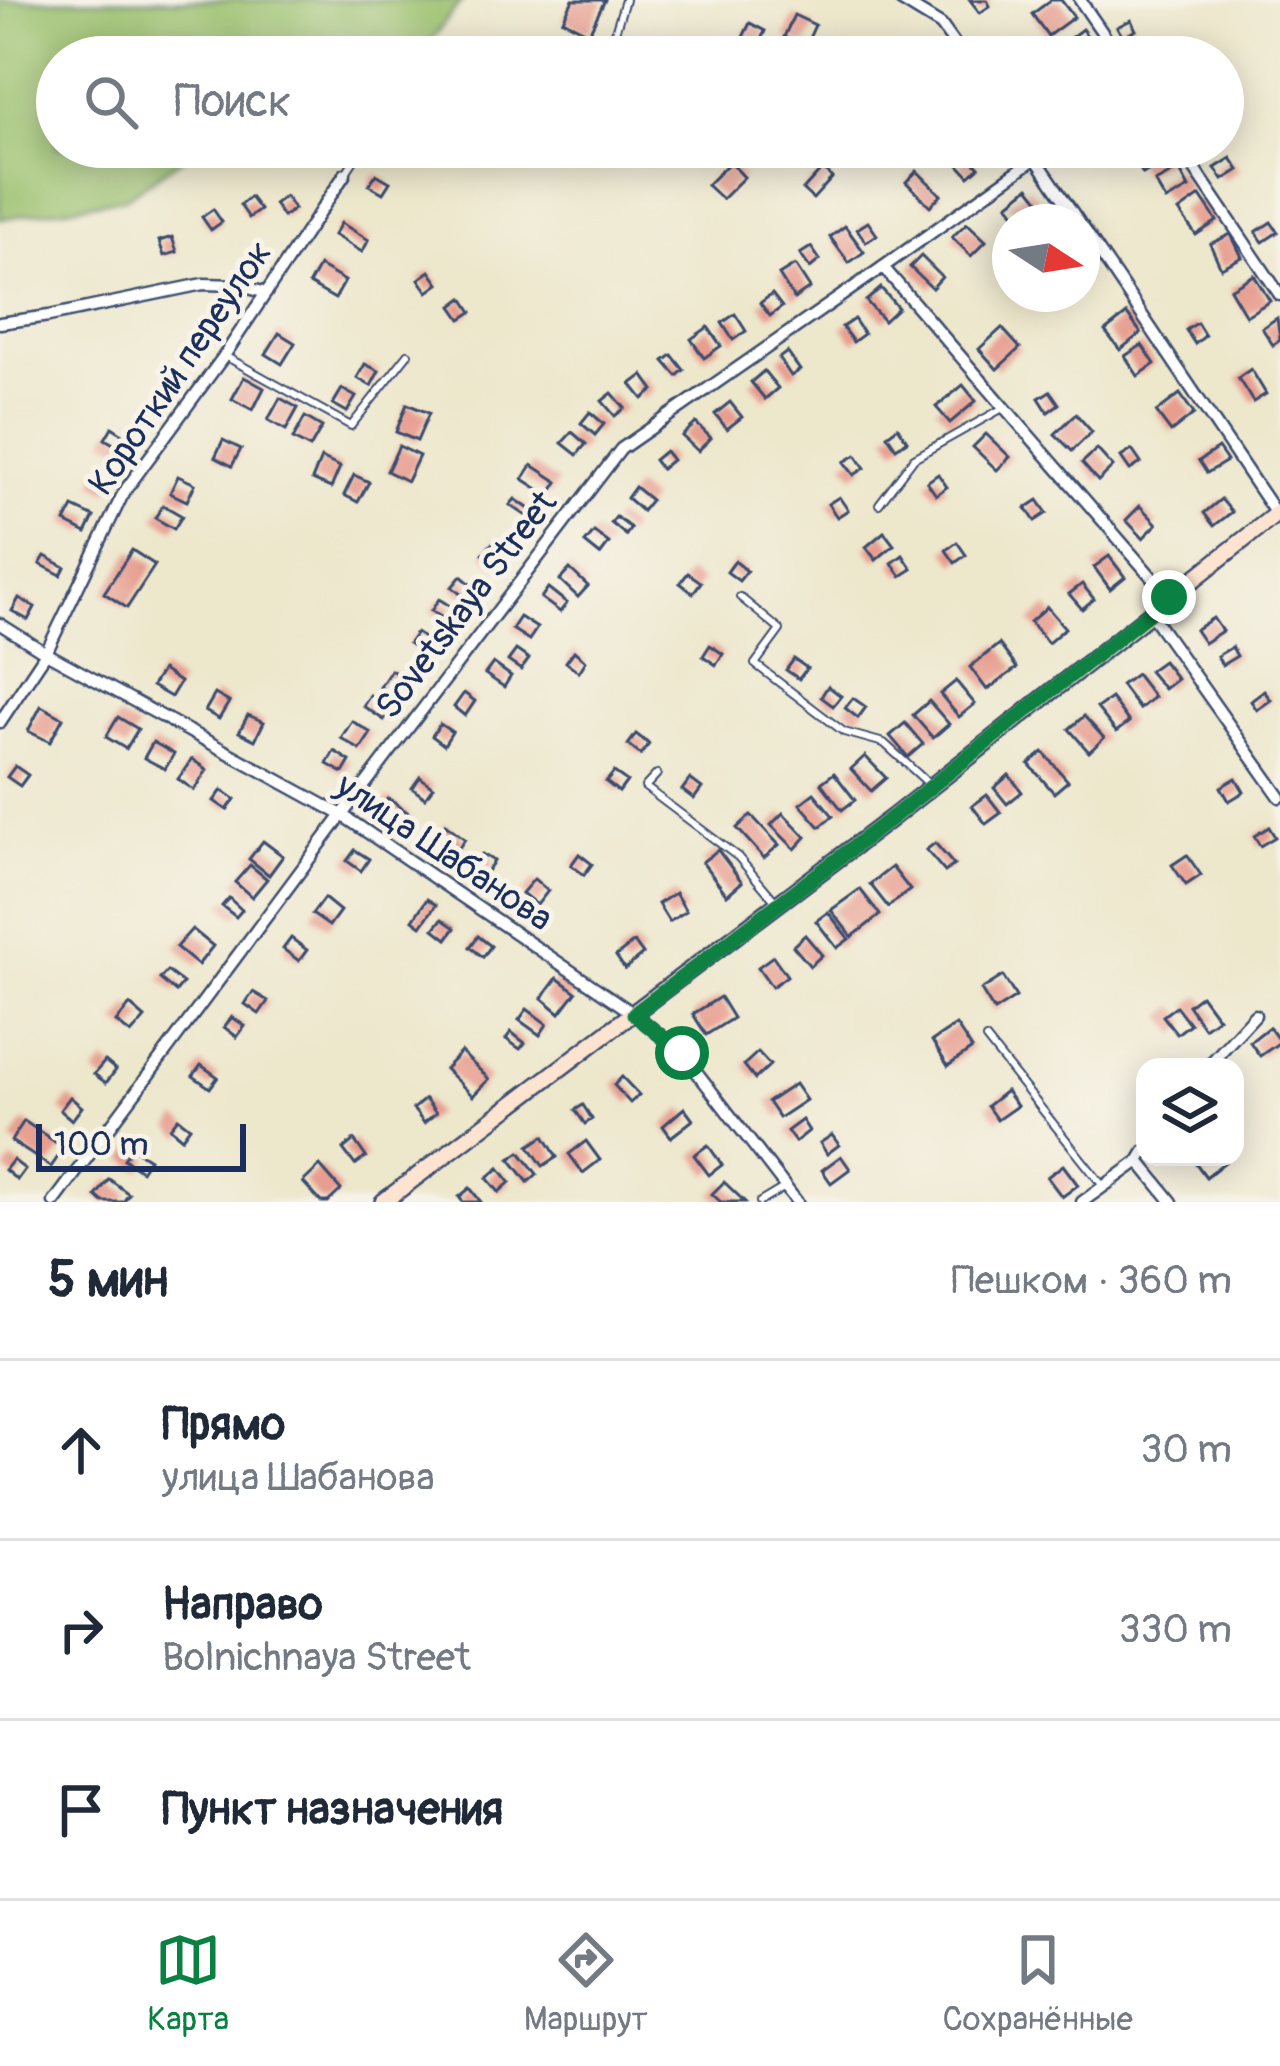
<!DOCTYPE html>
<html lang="ru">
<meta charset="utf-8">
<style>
body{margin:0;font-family:Pangolin,sans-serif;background:#f6f6f7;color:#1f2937}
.controls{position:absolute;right:36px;bottom:36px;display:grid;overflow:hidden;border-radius:24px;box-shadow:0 6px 30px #0003}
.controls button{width:108px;height:108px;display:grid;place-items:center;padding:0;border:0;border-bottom:3px solid #e0e1e3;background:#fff;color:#1f2937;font:60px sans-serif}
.compass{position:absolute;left:992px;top:204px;width:108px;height:108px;border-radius:50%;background:#fff;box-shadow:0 6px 30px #0003;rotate:102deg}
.scale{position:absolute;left:36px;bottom:30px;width:210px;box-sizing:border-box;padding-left:12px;border:6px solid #1b2f5e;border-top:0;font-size:33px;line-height:42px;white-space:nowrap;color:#1b2f5e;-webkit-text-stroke:9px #f7f3e8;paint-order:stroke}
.stop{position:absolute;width:36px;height:36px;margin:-27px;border:9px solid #0b8043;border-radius:50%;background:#fff}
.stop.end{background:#0b8043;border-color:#fff;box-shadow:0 3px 12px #0008}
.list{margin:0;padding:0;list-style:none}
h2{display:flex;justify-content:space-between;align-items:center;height:156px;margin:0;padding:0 48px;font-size:51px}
h2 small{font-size:39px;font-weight:400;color:#747a83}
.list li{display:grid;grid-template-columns:78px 1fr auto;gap:36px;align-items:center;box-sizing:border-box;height:180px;padding:0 48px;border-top:3px solid #e0e1e3}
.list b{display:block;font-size:45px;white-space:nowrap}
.list p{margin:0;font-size:39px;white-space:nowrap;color:#747a83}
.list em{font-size:39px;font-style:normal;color:#747a83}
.icon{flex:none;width:66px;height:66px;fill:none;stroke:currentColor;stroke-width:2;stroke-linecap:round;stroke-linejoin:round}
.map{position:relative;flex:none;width:1280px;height:1202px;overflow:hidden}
.search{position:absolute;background:#fff;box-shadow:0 6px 30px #0003;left:36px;right:36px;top:36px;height:132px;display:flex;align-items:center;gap:30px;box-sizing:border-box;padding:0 42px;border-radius:66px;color:#747a83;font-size:45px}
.sheet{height:696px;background:#fff}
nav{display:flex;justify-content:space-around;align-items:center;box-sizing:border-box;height:168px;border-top:3px solid #e0e1e3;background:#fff;font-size:33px;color:#747a83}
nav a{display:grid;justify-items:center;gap:6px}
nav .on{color:#0b8043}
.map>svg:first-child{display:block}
.green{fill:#99c06c;stroke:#5a7865;stroke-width:3}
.building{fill:#e79d8f}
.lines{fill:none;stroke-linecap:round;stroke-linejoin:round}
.lane-casing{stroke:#3a4b6e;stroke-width:10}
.street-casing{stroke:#3a4b6e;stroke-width:15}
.secondary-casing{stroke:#3a4b6e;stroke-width:20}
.lane{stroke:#fff;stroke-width:6}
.street{stroke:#fff;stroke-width:10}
.secondary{stroke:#fde4d1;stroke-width:15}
.route{stroke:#0b8043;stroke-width:15}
.labels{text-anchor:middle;stroke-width:10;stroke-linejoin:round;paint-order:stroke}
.street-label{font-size:36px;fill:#1b2f5e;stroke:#f7f3e8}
</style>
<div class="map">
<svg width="1280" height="1202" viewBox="0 0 1280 1202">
<rect width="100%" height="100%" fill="#f7f3e8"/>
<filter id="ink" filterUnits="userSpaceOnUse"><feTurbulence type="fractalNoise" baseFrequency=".00833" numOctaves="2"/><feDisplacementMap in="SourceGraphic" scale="24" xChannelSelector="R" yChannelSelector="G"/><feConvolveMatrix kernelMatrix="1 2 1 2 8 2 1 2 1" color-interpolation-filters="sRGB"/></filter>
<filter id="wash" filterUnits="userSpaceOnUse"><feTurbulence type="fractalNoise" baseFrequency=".004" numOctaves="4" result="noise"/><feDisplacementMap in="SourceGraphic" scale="48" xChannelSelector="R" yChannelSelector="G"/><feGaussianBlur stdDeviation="2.7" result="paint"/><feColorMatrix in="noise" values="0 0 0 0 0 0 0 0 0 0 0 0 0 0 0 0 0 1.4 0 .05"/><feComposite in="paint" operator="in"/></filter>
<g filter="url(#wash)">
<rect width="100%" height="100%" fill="#ede7cc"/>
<path class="green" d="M0,0H462L418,57H57V147H199L125,198L0,219Z"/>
<g id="blocks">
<g class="building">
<path d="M573,0H605L589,33L563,20Z"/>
<path d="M970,0H987L990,6L980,13Z"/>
<path d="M1051,0H1061L1074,17L1048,36L1032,14Z"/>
<path d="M794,15L815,25L805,47L784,37Z"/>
<path d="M1131,20L1136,30L1123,37L1117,27Z"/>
<path d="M750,23L765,31L758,46L742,39Z"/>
<path d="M1082,29L1098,51L1090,57H1066L1058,47Z"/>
<path d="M1162,45L1170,57H1144Z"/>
<path d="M1139,147H1164L1170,157L1143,174L1130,153Z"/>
<path d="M968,156L979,167L969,176L959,165Z"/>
<path d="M1231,158L1239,170L1223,180L1215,168Z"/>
<path d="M730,162L744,177L722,199L707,185Z"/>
<path d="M823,168L832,178L813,199L803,190Z"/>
<path d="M1179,169L1189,188L1166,201L1155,182Z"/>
<path d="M917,171L941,195L930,206L906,182Z"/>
<path d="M376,174L390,182L383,193L369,185Z"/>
<path d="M1029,187L1041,202L1019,219L1008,204Z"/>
<path d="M285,196L294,209L283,217L274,204Z"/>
<path d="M1200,196L1217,221L1196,235L1179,211Z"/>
<path d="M250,197L260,210L249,218L240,205Z"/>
<path d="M213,209L222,222L211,230L202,217Z"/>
<path d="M868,222L877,235L866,242L857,229Z"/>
<path d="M1271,222L1278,232L1263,242L1256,232Z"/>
<path d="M341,223L369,240L362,252L334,235Z"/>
<path d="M967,223L986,241L971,256L952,237Z"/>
<path d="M845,226L864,252L849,263L830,237Z"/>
<path d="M1231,234L1242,257L1221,268L1210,244Z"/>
<path d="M172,237L177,252L164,256L159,241Z"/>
<path d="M811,247L820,260L810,268L800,254Z"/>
<path d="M921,256L942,277L932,288L910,267Z"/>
<path d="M795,265L810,288L794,299L779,275Z"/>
<path d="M319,266L345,281L335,299L309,284Z"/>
<path d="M430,271L439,284L428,292L419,279Z"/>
<path d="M1254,275L1270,301L1246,316L1230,289Z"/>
<path d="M881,288L898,308L884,321L866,301Z"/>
<path d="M772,294L782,307L770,316L760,303Z"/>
<path d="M463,298L472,312L461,319L452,306Z"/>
<path d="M735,314L746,331L733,340L722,323Z"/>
<path d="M1127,314L1141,333L1120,350L1105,331Z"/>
<path d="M1277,318L1280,340L1273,345L1262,328Z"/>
<path d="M854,319L864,334L853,342L842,327Z"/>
<path d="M204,321L219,330L211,345L195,336Z"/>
<path d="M1197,323L1205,336L1195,344L1186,330Z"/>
<path d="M708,327L721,346L704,358L691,339Z"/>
<path d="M1002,328L1020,348L997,369L979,349Z"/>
<path d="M279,333L295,343L282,364L266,354Z"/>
<path d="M1142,345L1155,364L1138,376L1125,356Z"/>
<path d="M787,352L800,370L791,376L779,358Z"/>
<path d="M672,355L684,370L677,376L664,361Z"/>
<path d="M365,364L379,371L371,386L357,378Z"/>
<path d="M1251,369L1266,394L1253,402L1238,378Z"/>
<path d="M764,371L778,388L765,399L751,382Z"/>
<path d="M643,375L654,390L643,399L631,384Z"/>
<path d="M244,377L264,388L253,410L232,399Z"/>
<path d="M963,385L976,401L950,423L936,407Z"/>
<path d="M342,389L356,397L347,412L333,404Z"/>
<path d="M1050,391L1059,404L1048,412L1039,398Z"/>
<path d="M612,393L625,408L615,416L602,401Z"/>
<path d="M1180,394L1194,414L1171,432L1156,412Z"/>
<path d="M280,398L298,408L286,430L268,420Z"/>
<path d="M730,402L742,417L727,429L715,414Z"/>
<path d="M407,404L429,413L417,441L396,432Z"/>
<path d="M590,412L604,424L595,435L581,423Z"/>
<path d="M1076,414L1092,432L1072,451L1055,434Z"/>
<path d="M305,417L322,427L310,448L293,439Z"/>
<path d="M696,423L711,438L698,451L682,436Z"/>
<path d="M112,427L129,438L122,449L105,439Z"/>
<path d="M898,427L907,441L896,448L887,435Z"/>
<path d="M572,432L586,444L577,455L562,443Z"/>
<path d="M986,434L1010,457L997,470L973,447Z"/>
<path d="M223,440L241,449L232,466L215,457Z"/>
<path d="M399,446L419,456L407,481L387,471Z"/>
<path d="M1218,448L1227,461L1207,473L1199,461Z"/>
<path d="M1097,449L1113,467L1098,481L1082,463Z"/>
<path d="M1132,450L1141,463L1130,470L1121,457Z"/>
<path d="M665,451L672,460L661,469L654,460Z"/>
<path d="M856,455L865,468L854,475L844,462Z"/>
<path d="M321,458L340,467L331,488L312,480Z"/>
<path d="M532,465L558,482L549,496L523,479Z"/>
<path d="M100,470L116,479L108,491L93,482Z"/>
<path d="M938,474L947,487L936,495L927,482Z"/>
<path d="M354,475L369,482L358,502L344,495Z"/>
<path d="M178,476L195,484L187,501L170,493Z"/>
<path d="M635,487L651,500L642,511L627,498Z"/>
<path d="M839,497L848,510L837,517L828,504Z"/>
<path d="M515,499L535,513L531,519L510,505Z"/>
<path d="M1221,499L1232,512L1214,526L1204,513Z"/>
<path d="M1038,500L1047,513L1035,521L1026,508Z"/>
<path d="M163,505L182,516L174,529L155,518Z"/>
<path d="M1140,506L1157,524L1143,538L1126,520Z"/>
<path d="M73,507L94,517L86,533L65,522Z"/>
<path d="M616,517L631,528L626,535L611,523Z"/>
<path d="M594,532L609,543L600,555L585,543Z"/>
<path d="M884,532L894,545L876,560L866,547Z"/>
<path d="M497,538L509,548L494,565L483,554Z"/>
<path d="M957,542L966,555L955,563L946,550Z"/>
<path d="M132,550L155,565L127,608L104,593Z"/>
<path d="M903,555L912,569L901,576L892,563Z"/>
<path d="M45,556L65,567L61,575L40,564Z"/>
<path d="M1109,556L1125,577L1110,589L1094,567Z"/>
<path d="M735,561L747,571L739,581L727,572Z"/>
<path d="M570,569L588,586L578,597L560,580Z"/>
<path d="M688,573L701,582L693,593L680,583Z"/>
<path d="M461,576L473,586L464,597L452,587Z"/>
<path d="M1082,584L1094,599L1082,609L1069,594Z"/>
<path d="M548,588L567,603L560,612L541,598Z"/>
<path d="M19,598L35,607L28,620L12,611Z"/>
<path d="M439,599L453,608L446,620L431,611Z"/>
<path d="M1047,607L1065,628L1048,643L1030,622Z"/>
<path d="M520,617L537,628L529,640L512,629Z"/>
<path d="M1213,618L1222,631L1204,643L1195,630Z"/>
<path d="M416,633L430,642L423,652L409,643Z"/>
<path d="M999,644L1017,668L987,690L970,667Z"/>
<path d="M710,645L723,654L716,665L703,656Z"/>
<path d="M1232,647L1237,656L1222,665L1217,656Z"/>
<path d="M516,650L529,659L521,670L508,661Z"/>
<path d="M574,651L586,661L579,672L566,662Z"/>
<path d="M794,659L807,668L799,679L786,670Z"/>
<path d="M1163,661L1177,679L1164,689L1149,671Z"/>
<path d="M493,663L511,676L504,687L485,674Z"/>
<path d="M162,670L180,682L171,697L152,686Z"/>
<path d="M391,670L406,680L395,697L380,687Z"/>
<path d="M1136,674L1154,697L1139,709L1121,685Z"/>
<path d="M956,681L975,704L959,717L940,694Z"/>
<path d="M828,686L841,696L833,706L821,697Z"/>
<path d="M1264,691L1271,700L1257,710L1251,701Z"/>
<path d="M464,693L475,701L465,716L454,707Z"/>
<path d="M215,694L229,702L219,719L205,711Z"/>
<path d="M370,695L391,709L384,720L363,706Z"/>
<path d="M853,698L866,707L858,718L845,708Z"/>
<path d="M1111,698L1129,722L1116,732L1097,708Z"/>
<path d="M929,701L949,724L933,738L913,715Z"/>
<path d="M41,706L63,718L50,742L28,731Z"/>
<path d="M248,715L264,722L255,740L239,732Z"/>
<path d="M1084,716L1104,738L1089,752L1069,729Z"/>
<path d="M118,717L138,729L126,749L106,737Z"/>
<path d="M352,721L371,733L360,750L341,738Z"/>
<path d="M905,723L923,744L908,757L890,736Z"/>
<path d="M440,724L452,732L444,745L432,736Z"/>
<path d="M636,734L649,744L641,755L628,745Z"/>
<path d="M153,742L174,754L165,769L144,758Z"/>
<path d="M334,751L350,761L343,773L327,764Z"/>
<path d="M1043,752L1068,781L1054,793L1029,764Z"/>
<path d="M865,756L886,778L871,791L851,769Z"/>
<path d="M192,759L207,770L194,790L178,779Z"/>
<path d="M15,766L28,775L20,786L7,777Z"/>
<path d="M614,772L627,781L619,792L606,782Z"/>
<path d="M834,773L855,800L842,810L821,783Z"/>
<path d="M1009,775L1022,792L1007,804L994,788Z"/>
<path d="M420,777L433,787L425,798L412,788Z"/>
<path d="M1236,778L1244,792L1229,801L1221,787Z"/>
<path d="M690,779L702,788L694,799L682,790Z"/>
<path d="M222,790L235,799L227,810L214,801Z"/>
<path d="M814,793L833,816L820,827L800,804Z"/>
<path d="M987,795L1001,813L986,824L972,806Z"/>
<path d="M388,798L410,814L402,824L381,808Z"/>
<path d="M783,813L806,837L795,849L771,825Z"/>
<path d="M751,815L779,845L764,858L737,828Z"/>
<path d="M445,824L465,839L451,859L430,844Z"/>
<path d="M1269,827L1275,837L1260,846L1254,836Z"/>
<path d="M263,841L283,856L269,875L249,859Z"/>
<path d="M935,843L954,865L945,872L926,850Z"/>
<path d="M355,850L369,859L361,871L347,861Z"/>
<path d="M718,850L742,882L727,895L702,862Z"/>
<path d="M482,854L494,861L485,874L474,867Z"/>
<path d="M579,854L592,864L584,875L571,865Z"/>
<path d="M1187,855L1201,875L1186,885L1172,865Z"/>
<path d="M250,865L267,879L252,897L235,882Z"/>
<path d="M892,867L910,890L888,907L870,884Z"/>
<path d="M534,879L548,891L537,905L522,893Z"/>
<path d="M860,889L880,915L852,937L831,910Z"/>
<path d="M675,893L686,911L669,922L658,904Z"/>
<path d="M229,898L242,910L236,917L222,906Z"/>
<path d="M324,898L340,911L329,926L312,914Z"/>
<path d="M427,899L436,905L421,926L413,920Z"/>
<path d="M828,912L849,939L837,948L816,921Z"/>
<path d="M442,919L455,928L447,939L434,929Z"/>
<path d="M192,929L213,946L198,965L176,947Z"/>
<path d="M805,935L822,955L810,966L793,946Z"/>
<path d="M478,936L491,946L483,957L470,947Z"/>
<path d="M291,938L307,950L299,961L283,949Z"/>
<path d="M634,942L643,954L625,969L616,956Z"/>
<path d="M773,956L787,976L772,987L758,967Z"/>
<path d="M167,971L183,983L176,992L160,979Z"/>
<path d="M1003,976L1016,997L994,1011L981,990Z"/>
<path d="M557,978L576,992L560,1013L542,998Z"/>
<path d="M253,992L268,1001L259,1014L245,1004Z"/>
<path d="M1201,995L1218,1018L1204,1028L1188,1005Z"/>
<path d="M720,997L733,1018L706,1035L693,1014Z"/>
<path d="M130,1005L145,1018L131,1034L116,1022Z"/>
<path d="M1176,1006L1190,1024L1177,1034L1163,1016Z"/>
<path d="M527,1009L547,1024L540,1035L519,1020Z"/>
<path d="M232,1017L245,1026L237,1037L224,1027Z"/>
<path d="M956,1025L972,1049L948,1066L932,1041Z"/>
<path d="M1269,1027L1280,1042L1260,1056L1250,1042Z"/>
<path d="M511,1032L525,1043L520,1049L506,1039Z"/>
<path d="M461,1052L489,1079L473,1096L445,1069Z"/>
<path d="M758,1052L770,1065L755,1079L744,1065Z"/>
<path d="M105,1061L116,1070L106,1083L94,1074Z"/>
<path d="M201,1065L218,1077L210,1088L193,1076Z"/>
<path d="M622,1077L639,1095L630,1103L614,1085Z"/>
<path d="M795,1084L806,1100L779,1118L768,1102Z"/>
<path d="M1006,1091L1017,1106L997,1120L987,1106Z"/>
<path d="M70,1097L82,1107L72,1120L60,1110Z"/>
<path d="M425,1099L436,1113L424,1123L413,1109Z"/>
<path d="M583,1105L592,1119L585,1124L575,1110Z"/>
<path d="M684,1108L693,1120L671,1137L663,1126Z"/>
<path d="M178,1118L190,1127L182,1138L170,1128Z"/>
<path d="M802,1120L809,1131L795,1142L787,1131Z"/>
<path d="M24,1121L64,1148L51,1167L11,1141Z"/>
<path d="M832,1135L839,1145L827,1154L820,1143Z"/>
<path d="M544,1136L557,1157L543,1166L529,1146Z"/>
<path d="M354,1140L366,1157L355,1165L343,1149Z"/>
<path d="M586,1141L600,1160L583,1173L569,1154Z"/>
<path d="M708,1145L722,1165L709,1175L694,1155Z"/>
<path d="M132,1148L149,1159L141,1171L124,1159Z"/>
<path d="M520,1152L537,1174L528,1182L510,1159Z"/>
<path d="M841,1156L850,1169L831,1183L822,1170Z"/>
<path d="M1202,1157H1221L1225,1162L1206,1177L1195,1162Z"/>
<path d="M13,1160L25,1169L17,1180L5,1170Z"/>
<path d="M1063,1165L1078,1185L1062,1197L1047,1177Z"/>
<path d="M320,1166L341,1190L328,1202H321L303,1182Z"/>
<path d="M499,1168L510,1182L499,1192L487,1178Z"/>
<path d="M109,1179L129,1194L123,1202H103L96,1196Z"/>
<path d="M724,1182L745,1202H721L712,1194Z"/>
<path d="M470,1188L481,1202H463L459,1197Z"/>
</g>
</g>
</g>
<g filter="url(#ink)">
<use href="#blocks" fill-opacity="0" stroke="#3a4b6e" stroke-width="3"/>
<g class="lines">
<g class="lane-casing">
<g id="lane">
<path d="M597,57L614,35L625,0"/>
<path d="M345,174L363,147"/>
<path d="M225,356L351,426L408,354"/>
<path d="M879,504L914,458L1003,408"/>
<path d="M740,597L780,630L755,664L844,732L884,743L929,784"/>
<path d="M657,774L645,787L738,857L776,902"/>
<path d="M986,1039L1103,1186"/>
<path d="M760,1202L785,1187"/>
</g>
</g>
<g class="street-casing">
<g id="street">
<path d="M900,0L941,25L964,57"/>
<path d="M1080,0L1119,57"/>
<path d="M1028,147L1079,222"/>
<path d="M1180,147L1280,295"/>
<path d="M1082,226L1276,514"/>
<path d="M883,267L1169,597"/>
<path d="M0,323L49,316L203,284L239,285L266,293"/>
<path d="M1150,613L1280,797"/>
<path d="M0,624L46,653L342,815L634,1014L682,1053L797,1202"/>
<path d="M0,722L46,653L124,492L224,356L345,174"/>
<path d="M1207,1067L1255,1015"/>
<path d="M1139,1161L1172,1202"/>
<path d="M54,1202L342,815L621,449L883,267L1036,158"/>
<path d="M1082,1202L1139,1161L1145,1151"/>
</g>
</g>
<g class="secondary-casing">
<path id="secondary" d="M383,1202L893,817L1280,511"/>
</g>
<use href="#lane" class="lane"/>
<use href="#street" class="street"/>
<use href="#secondary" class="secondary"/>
</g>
</g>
<g class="lines" filter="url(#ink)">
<path class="route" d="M682,1053L634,1014L893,817L1169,597"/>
</g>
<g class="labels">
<g class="street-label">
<text transform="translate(179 367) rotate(-56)" y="13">Короткий переулок</text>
<text transform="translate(465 604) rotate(-53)" y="13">Sovetskaya Street</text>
<text transform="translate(445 851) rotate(34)" y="13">улица Шабанова</text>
</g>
</g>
</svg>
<div class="controls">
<button><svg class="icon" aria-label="layers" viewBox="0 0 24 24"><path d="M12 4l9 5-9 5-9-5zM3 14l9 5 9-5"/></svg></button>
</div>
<svg class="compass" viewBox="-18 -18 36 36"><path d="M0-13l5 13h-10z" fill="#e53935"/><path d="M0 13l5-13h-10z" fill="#747a83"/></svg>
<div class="scale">100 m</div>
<div class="stop" style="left:682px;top:1053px"></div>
<div class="stop end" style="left:1169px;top:597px"></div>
<div class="search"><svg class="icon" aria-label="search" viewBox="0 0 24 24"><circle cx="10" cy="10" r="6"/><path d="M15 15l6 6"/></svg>Поиск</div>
</div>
<section class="sheet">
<h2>5 мин<small>Пешком · 360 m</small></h2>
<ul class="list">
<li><svg class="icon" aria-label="ahead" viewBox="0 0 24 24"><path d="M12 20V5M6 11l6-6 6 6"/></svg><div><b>Прямо</b><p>улица Шабанова</p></div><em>30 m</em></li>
<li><svg class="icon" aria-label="right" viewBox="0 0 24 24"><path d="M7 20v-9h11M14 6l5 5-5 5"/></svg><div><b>Направо</b><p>Bolnichnaya Street</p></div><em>330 m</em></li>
<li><svg class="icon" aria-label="arrive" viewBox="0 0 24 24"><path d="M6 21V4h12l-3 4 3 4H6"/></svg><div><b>Пункт назначения</b></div></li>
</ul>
</section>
<nav>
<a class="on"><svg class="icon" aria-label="map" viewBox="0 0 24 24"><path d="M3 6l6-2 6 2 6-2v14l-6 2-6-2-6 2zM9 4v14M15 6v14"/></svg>Карта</a>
<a><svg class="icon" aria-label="directions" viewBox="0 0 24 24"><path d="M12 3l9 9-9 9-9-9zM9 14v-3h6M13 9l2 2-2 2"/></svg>Маршрут</a>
<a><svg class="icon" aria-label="saved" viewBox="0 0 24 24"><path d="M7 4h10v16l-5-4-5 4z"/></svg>Сохранённые</a>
</nav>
